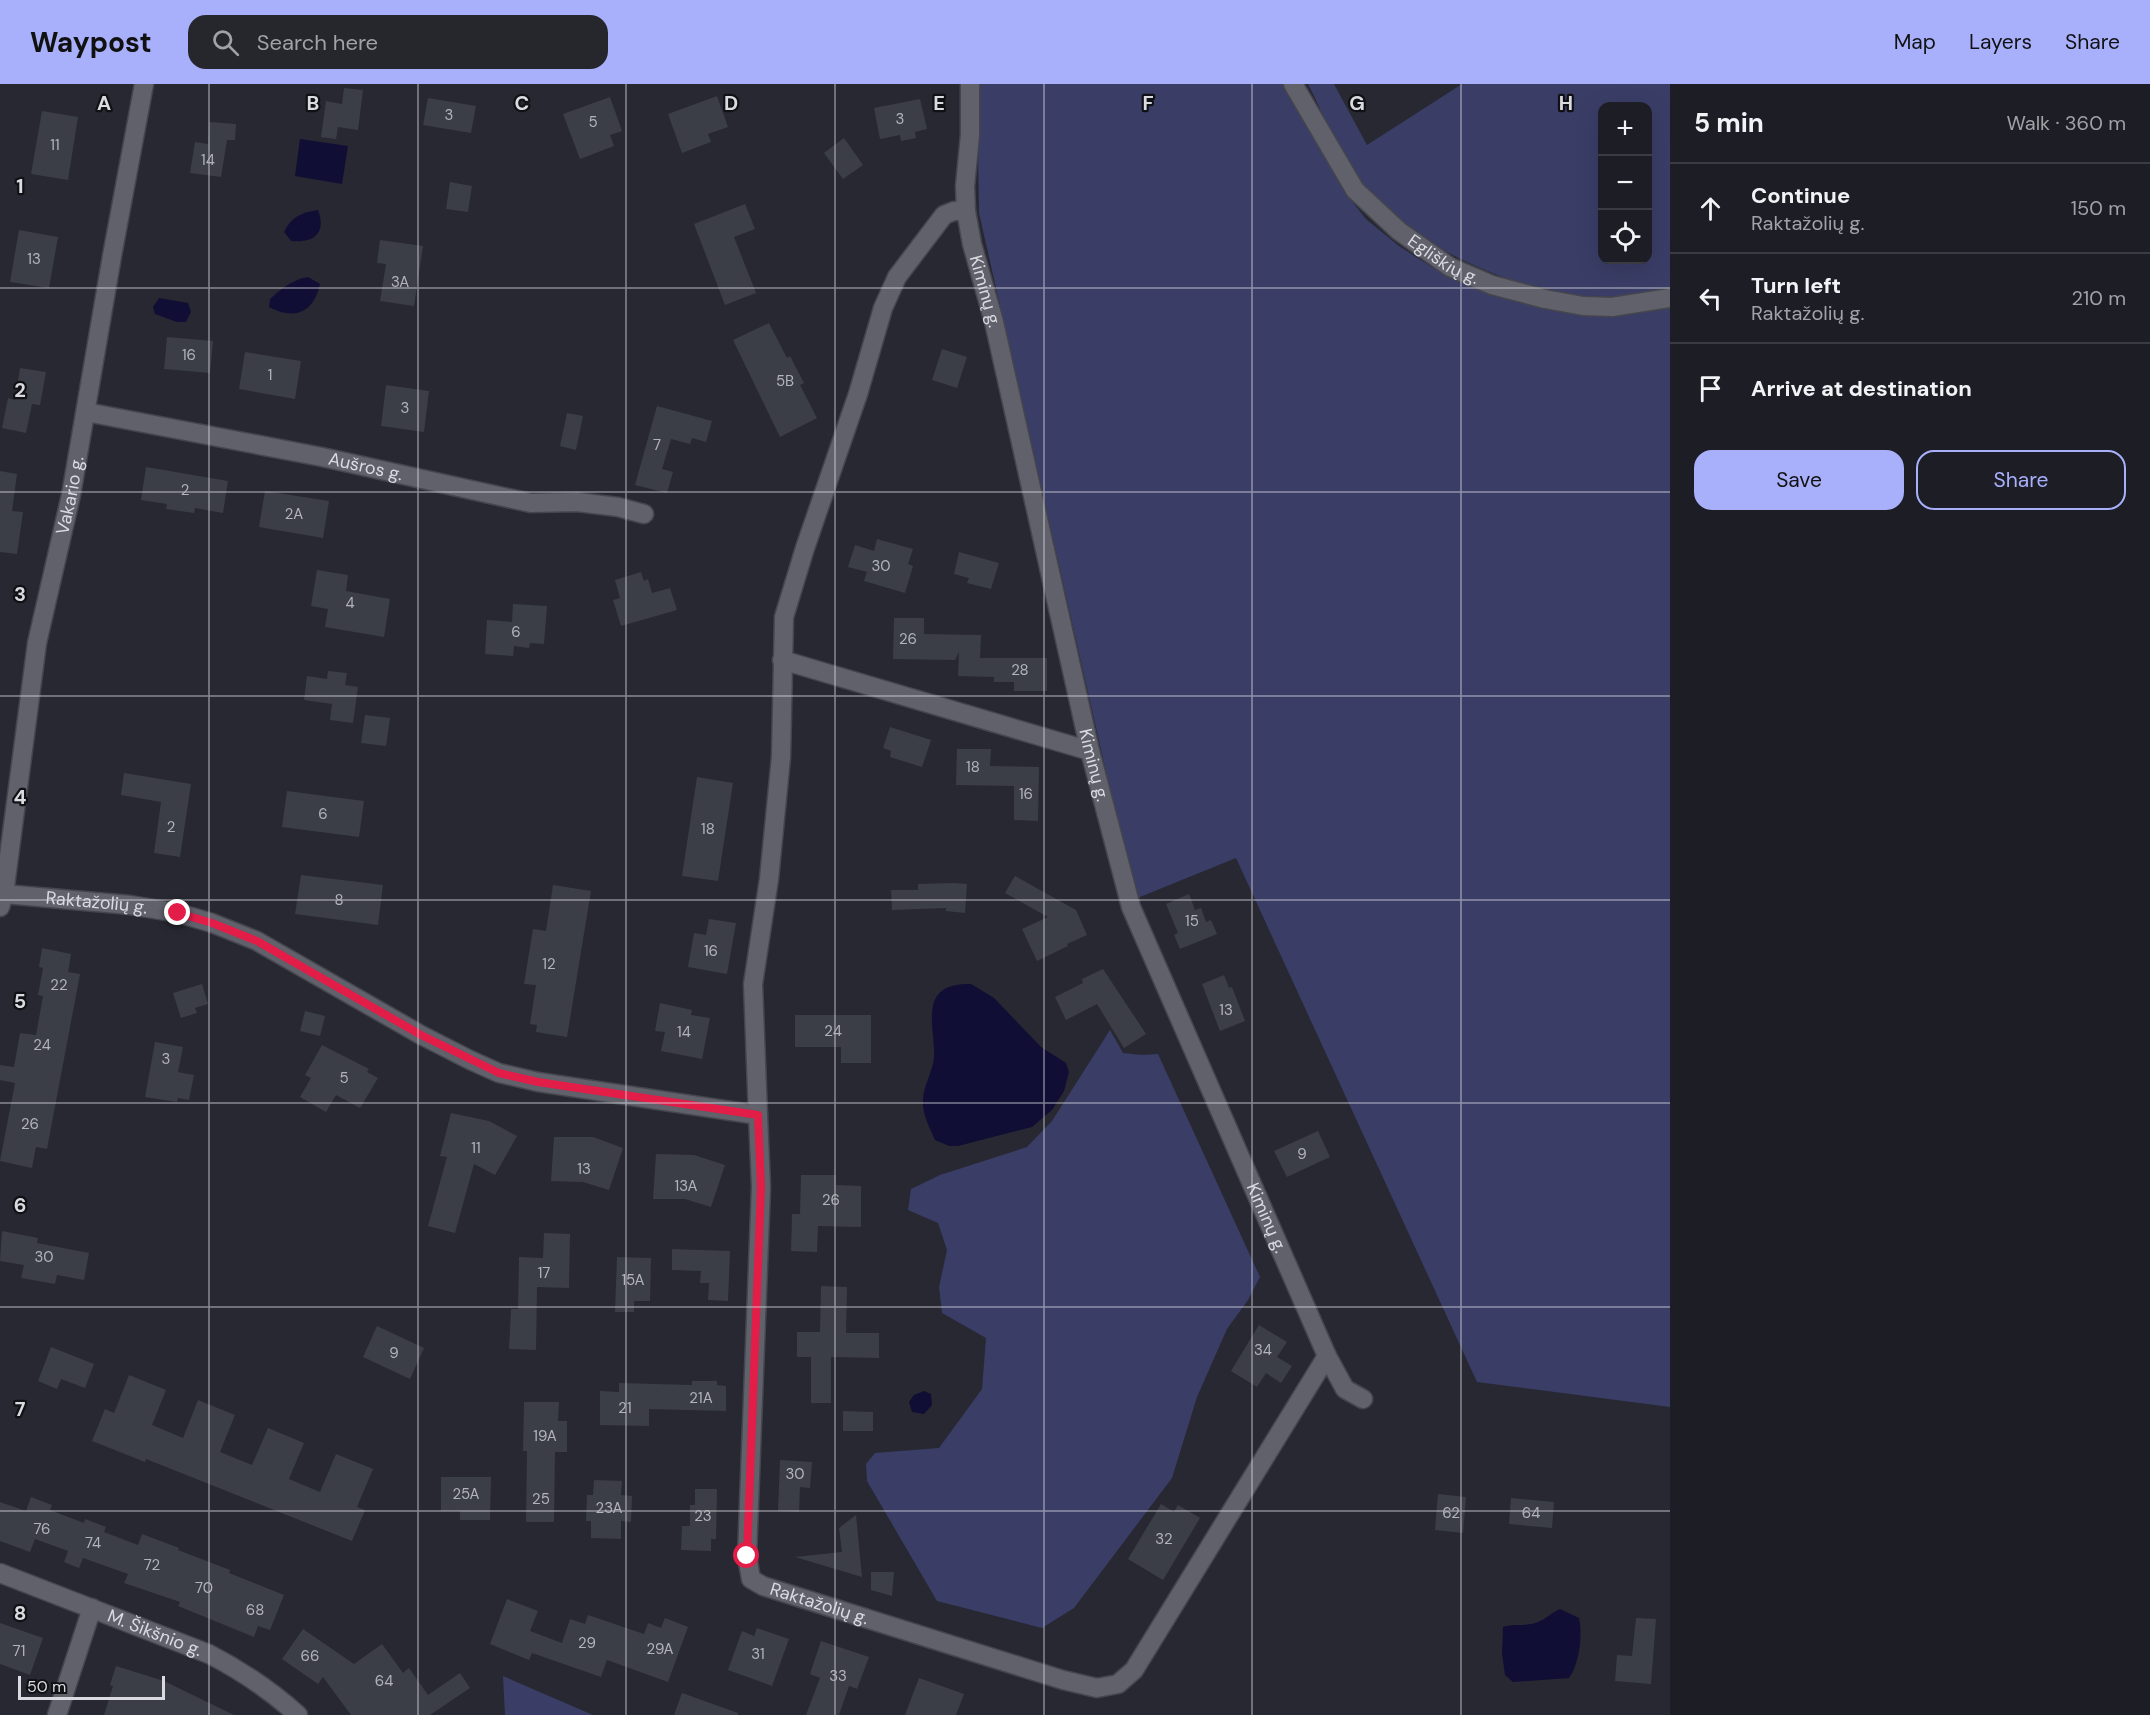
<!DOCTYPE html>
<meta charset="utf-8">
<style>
body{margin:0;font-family:"DM Sans",sans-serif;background:#25272d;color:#f1f3f6}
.controls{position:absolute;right:18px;top:18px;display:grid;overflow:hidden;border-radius:12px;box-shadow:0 6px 24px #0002}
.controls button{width:54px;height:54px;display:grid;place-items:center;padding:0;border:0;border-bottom:2px solid #3b3c42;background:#1d1e25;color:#f1f3f6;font:30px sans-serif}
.scale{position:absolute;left:18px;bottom:15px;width:147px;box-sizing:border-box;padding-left:6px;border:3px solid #dadbe1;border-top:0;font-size:16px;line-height:21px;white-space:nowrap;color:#dadbe1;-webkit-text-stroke:4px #111115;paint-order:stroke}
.stop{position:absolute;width:18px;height:18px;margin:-14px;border:4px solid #e11d48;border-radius:50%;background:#fff}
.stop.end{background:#e11d48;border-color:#fff;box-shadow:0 2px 6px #0008}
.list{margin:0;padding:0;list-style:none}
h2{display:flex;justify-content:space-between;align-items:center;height:78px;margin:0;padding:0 24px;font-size:26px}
h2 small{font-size:20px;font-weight:400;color:#a0a2a7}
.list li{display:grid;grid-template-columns:39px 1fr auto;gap:18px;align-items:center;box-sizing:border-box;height:90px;padding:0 24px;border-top:2px solid #3b3c42}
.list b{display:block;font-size:22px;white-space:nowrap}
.list p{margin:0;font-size:20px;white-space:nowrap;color:#a0a2a7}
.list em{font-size:20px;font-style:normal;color:#a0a2a7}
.actions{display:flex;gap:12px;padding:18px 24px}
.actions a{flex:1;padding:14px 0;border:2px solid #a8b0fc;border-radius:18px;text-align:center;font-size:21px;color:#a8b0fc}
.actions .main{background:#a8b0fc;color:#111}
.icon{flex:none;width:33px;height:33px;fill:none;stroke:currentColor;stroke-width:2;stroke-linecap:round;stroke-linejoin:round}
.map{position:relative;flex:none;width:1670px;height:1631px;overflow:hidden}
header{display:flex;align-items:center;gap:36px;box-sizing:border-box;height:84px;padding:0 30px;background:#a8b0fc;color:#111}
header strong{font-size:28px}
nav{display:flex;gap:33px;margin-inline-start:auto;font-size:21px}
.search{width:420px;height:54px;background:#25272d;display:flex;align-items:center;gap:15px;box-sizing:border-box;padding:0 21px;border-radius:18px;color:#a0a2a7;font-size:22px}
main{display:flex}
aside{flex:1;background:#1d1e25}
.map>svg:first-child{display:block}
.green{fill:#3a3d66;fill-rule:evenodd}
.water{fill:#100e34}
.building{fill:#3c3e47}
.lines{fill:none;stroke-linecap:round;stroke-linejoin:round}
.minor-casing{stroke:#45464d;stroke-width:21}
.minor{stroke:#60616b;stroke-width:18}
.route{stroke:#e11d48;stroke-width:8}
.grid{fill:none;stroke:#dadbe1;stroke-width:1.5;stroke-opacity:0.55}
.labels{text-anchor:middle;stroke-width:4.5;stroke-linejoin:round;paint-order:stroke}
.number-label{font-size:15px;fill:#b2b4ba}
.street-label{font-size:18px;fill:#dadbe1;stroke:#111115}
.grid-label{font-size:20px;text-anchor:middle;font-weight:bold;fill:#dadbe1;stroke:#111115;stroke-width:4.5;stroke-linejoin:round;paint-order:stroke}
</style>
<header>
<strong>Waypost</strong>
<div class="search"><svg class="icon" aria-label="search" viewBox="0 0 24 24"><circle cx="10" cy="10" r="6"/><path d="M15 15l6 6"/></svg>Search here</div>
<nav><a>Map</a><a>Layers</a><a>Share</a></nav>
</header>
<main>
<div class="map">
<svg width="1670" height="1631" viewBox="0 0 1670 1631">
<rect width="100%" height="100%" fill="#272831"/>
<g class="green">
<path d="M977,0H1286L1343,106L1366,135L1399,162L1435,185L1485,206L1593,230L1633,229L1670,223V1323L1477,1298L1236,774L1135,815L979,129Z"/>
<path d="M1308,0H1334L1367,61L1462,0H1670V205C1646,209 1622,214 1598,213C1520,212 1396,156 1353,90C1335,62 1323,29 1308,0ZM1602,22H1648V176H1602Z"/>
<path d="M1110,946L1123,969L1141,971L1158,970L1260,1193L1248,1216L1227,1245L1197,1313L1172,1394L1074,1524L1042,1544L937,1517L867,1397L866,1380L875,1369L939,1364L982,1305L986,1254L942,1229L939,1203L947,1166L938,1139L908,1126L911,1105L940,1091L1027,1063L1052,1037Z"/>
<path d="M503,1592L593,1631H505Z"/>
</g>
<g class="water">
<path d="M300,55L348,62L342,100L295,92Z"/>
<path d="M318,126C327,150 313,159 291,157L284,148C291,133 302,128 318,126Z"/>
<path d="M308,193L320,200C314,228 295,237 269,223L270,215C282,204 292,196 308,193Z"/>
<path d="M159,214L188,219L191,228L186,238H177L155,230L153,223Z"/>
<path d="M971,900L994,914L1041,963L1066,979L1069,988L1064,1007L1052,1026L1032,1043L958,1062H949L935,1056C930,1044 922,1030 923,1016C923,1001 934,987 934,971C935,955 927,926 937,912C945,901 958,900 971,900Z"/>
<path d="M924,1307L931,1310L932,1321L924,1330L912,1328L909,1318L914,1311Z"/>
<path d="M1560,1525L1579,1534C1583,1551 1579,1581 1569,1594L1513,1598L1505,1591L1502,1570L1503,1543C1515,1539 1527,1543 1538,1538C1546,1535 1551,1529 1560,1525Z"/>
</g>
<g class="building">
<path d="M344,4L363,6L358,46L338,43L336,55L321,53L326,17L342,20Z"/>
<path d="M717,12L728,43L708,50L711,58L682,69L668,30Z"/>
<path d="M610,13L622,47L610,51L614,62L580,75L563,30Z"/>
<path d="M428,14L476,22L471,49L423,41Z"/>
<path d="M920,15L927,45L915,48L916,54L901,57L900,51L880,55L874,24Z"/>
<path d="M42,27L78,33L68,96L31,90Z"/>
<path d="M209,38L236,40L235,56H227L221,93L190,89L195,58L208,60Z"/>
<path d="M844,54L863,81L843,95L824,69Z"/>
<path d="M450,98L472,102L468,128L446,125Z"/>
<path d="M745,120L755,145L734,153L756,209L725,221L694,140Z"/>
<path d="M19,146L58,153L49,204L10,198Z"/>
<path d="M380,156L423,162L414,222L380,217L386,180L377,179Z"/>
<path d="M769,239L787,274L790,272L804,299L800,301L817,334L780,353L733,256Z"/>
<path d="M167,253L213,257L210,289L164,285Z"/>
<path d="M942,265L967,273L957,304L932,296Z"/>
<path d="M245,268L301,277L295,315L239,305Z"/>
<path d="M20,284L46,288L40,321L32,320L26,349L2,344L8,314L15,316Z"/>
<path d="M386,301L429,307L424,348L381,342Z"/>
<path d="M657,322L712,337L706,358L692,354L690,360L671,355L662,385L673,388L667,409L635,401Z"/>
<path d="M567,329L583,332L576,366L560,362Z"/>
<path d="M146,383L228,397L223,429L195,424L194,429L166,425L167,420L141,416Z"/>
<path d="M0,387L17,390L12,427L23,428L17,470L0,468Z"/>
<path d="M265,407L329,417L323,454L259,443Z"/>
<path d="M877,455L913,465L908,480L913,482L905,509L864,497L867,488L848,483L855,461L874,467Z"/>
<path d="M959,468L999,479L991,505L967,499L969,494L954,490Z"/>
<path d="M317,486L348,491L346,507L390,515L384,553L325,543L328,525L311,522Z"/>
<path d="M641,488L644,497L648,495L652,509L670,504L677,526L621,542L613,516L620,514L615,496Z"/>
<path d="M513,520L547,522L544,560L530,559L529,564L514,562L513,572L485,570L487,536L512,538Z"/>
<path d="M894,534H924V550L981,551L980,574H1047V607H1014V598H994V593L958,592L959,568L955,576L893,575Z"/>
<path d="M328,587L347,589L345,601L358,603L353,639L330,636L332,620L304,616L307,592L327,595Z"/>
<path d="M365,631L390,634L386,662L361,659Z"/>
<path d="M890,643L931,656L922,683L890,673L891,667L883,664Z"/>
<path d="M957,665H991L990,682L1039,683L1038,737L1014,736V702L956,701Z"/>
<path d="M124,689L191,700L180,773L154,769L161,718L121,711Z"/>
<path d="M697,693L733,699L718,797L682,792Z"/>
<path d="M287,707L364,717L359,753L282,743Z"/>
<path d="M301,791L383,801L378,841L295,830Z"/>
<path d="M1015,792L1076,826L1087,851L1067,860L1068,862L1037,877L1022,845L1048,833L1005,809Z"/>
<path d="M954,799L967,800L965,829L946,827V824L892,826L891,806H918V800Z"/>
<path d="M553,801L591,807L567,953L536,948L537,941L530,940L536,901L524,900L533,845L546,847Z"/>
<path d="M1189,810L1195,826L1201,824L1206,838L1211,836L1217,850L1180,865L1174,851L1178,849L1166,820Z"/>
<path d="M709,835L736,839L727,890L688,883L694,849L706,851Z"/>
<path d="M42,864L71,870L68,888L80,890L47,1065L36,1063L32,1084L0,1077L15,999L0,996V981L14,983L20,949L36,951L43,912L38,911L43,884L39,883Z"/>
<path d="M1103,885L1146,950L1124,964L1097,920L1066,936L1055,913L1083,899L1082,895Z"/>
<path d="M1224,891L1229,904L1232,903L1245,937L1220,947L1202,900Z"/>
<path d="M202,900L208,920L195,924L197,929L181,934L173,909Z"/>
<path d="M660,919L692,926L691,931L710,934L702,975L661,967L665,948L655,947Z"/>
<path d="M305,927L325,932L320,952L300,947Z"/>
<path d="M795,931H871V979H841V963H795Z"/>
<path d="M155,958L183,963L178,988L194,991L189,1016L178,1014L177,1018L145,1013Z"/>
<path d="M322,961L369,985L367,988L378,994L360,1024L336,1011L326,1028L300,1013L311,994L305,991Z"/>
<path d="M451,1029L489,1037L517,1052L495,1091L474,1080L455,1149L428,1142L447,1073L440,1072Z"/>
<path d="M1318,1047L1330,1073L1287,1093L1274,1067Z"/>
<path d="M554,1053H593L623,1064L609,1106L583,1098L551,1097Z"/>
<path d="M656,1070L694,1071L725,1081L711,1123L685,1115H653Z"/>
<path d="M801,1091H836V1101L861,1102V1143L818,1142L817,1168L791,1167L792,1130H800Z"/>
<path d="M2,1147L38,1154L37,1159L89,1169L84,1196L57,1191L55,1200L21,1194L24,1181L0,1177Z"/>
<path d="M544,1149L570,1150L569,1204L537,1203L536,1266L509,1265L511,1225H518L519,1173L543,1174Z"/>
<path d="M672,1165L730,1167L728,1217L708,1216L709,1199H700L701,1187L672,1186Z"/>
<path d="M617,1173L651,1174L650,1217H634V1228H615Z"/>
<path d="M821,1202L847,1203L846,1249H879V1274L831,1273V1319H811V1273H797V1248H820Z"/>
<path d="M1259,1241L1287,1258L1277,1273L1292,1282L1281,1299L1266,1289L1257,1303L1231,1287Z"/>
<path d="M377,1242L424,1264L410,1295L363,1273Z"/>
<path d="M51,1263L94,1280L85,1304L61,1295L57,1305L38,1297Z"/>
<path d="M129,1291L166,1306L152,1341L183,1354L198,1316L235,1331L220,1368L252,1381L268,1344L304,1359L289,1395L320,1408L336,1370L373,1385L357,1423L365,1426L352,1457L146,1375L145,1378L92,1357L105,1325L114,1329Z"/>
<path d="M692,1297H717V1301L726,1302V1327L649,1325V1342L600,1341V1307L619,1308V1299L692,1301Z"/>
<path d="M524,1318H559L558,1337H567V1368H555L554,1438H526L527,1367H523Z"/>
<path d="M843,1327L873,1328V1347H843Z"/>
<path d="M780,1376L812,1378L810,1404L800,1403L799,1428L778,1427Z"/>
<path d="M441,1393H491L490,1436H460V1427H441Z"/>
<path d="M594,1396L622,1397L621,1411L632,1412L631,1438L621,1437V1455L591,1454V1437H586L587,1411H593Z"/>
<path d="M695,1405H717L716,1455H711V1467L681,1466L682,1442H690V1421H695Z"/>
<path d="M1438,1410L1466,1413L1463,1449L1435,1446Z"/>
<path d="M31,1413L52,1421L50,1426L84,1439L85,1435L106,1443L104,1448L138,1461L142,1450L179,1464L178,1466L230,1486L229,1489L284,1511L270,1546L258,1542L254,1553L178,1522L180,1518L124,1499L128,1490L83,1474L79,1484L64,1478L68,1467L35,1455L30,1468L0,1457V1418L26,1427Z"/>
<path d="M1511,1414L1554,1418L1552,1444L1509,1440Z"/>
<path d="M1161,1420L1174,1428L1178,1421L1200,1434L1163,1496L1128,1475Z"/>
<path d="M856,1431L862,1493L795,1473L842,1468L839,1444Z"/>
<path d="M871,1488H894L892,1512L871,1506Z"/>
<path d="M507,1515L538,1527L530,1547L562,1559L570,1535L585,1540L588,1531L644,1550L648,1539L661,1544L665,1534L688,1543L668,1598L607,1576L601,1593L532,1569L529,1576L490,1560Z"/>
<path d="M1636,1534L1656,1535L1651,1600L1615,1597L1617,1571L1632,1572Z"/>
<path d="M0,1539L43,1554L30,1591L0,1580Z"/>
<path d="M757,1544L789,1555L772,1602L728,1586L742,1547L754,1552Z"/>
<path d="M303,1545L354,1580L382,1560L403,1589L409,1584L428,1611L460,1589L470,1604L430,1631H351L323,1593L318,1600L282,1575Z"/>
<path d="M821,1557L869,1573L857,1605L849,1602L839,1631H806L820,1594L810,1590Z"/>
<path d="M116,1582L164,1597L234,1631H104L113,1602L110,1601Z"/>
<path d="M919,1594L964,1610L956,1631H905Z"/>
<path d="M682,1609L738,1629V1631H674Z"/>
</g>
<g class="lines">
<g class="minor-casing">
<g id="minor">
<path id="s1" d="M970,0V51L965,102L966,127L972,160L994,238L1090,667L1131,823L1327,1272L1345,1305L1363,1315"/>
<path id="s2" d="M1293,0L1355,106L1399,147L1450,183L1492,201L1545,215L1583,222L1612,223L1670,214"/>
<path id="s3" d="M86,328L322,373L531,419L577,418L618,423L644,430"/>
<path d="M782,576L1090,667"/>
<path id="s4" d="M4,810L130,821L178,829L212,839L257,857L421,951L470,976L499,989L538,998L758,1031L761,1103L747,1472L751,1495L763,1502L1063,1596L1097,1604L1118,1600L1134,1586L1327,1272"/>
<path id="s5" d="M0,823L4,810L37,559L71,411L112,172L144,0"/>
<path d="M758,1031L753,900L769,795L781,673L784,533L805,464L858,310L883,224L897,193L944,131L954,127H966"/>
<path id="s6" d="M0,1489L209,1570C242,1587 270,1606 298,1631"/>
<path d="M57,1631L92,1524"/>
</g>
</g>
<use href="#minor" class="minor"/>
</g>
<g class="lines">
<path class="route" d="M178,829L212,839L257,857L421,951L499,989L538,998L758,1031L761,1103L747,1472"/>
</g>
<path class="grid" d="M209,0V1631M418,0V1631M626,0V1631M835,0V1631M1044,0V1631M1252,0V1631M1461,0V1631M0,204H1670M0,408H1670M0,612H1670M0,816H1670M0,1019H1670M0,1223H1670M0,1427H1670"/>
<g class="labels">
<g class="number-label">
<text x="449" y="36">3</text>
<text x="900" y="40">3</text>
<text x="593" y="43">5</text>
<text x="55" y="66">11</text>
<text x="208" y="81">14</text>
<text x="34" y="180">13</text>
<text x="400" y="203">3A</text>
<text x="189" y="276">16</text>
<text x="270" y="296">1</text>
<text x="785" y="302">5B</text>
<text x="405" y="329">3</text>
<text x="657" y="366">7</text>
<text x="185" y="411">2</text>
<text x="294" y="435">2A</text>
<text x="881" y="487">30</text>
<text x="350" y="524">4</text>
<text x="516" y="553">6</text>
<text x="908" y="560">26</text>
<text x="1020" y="591">28</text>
<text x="973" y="688">18</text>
<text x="1026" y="715">16</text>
<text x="323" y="735">6</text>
<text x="171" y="748">2</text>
<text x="708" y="750">18</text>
<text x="339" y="821">8</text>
<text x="1192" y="842">15</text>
<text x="711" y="872">16</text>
<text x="549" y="885">12</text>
<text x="59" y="906">22</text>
<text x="1226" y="931">13</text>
<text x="833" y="952">24</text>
<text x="684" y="953">14</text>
<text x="42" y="966">24</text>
<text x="166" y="980">3</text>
<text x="344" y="999">5</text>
<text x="30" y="1045">26</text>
<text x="476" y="1069">11</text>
<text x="1302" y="1075">9</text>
<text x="584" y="1090">13</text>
<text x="686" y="1107">13A</text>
<text x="831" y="1121">26</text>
<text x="44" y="1178">30</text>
<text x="544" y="1194">17</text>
<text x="633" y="1201">15A</text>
<text x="1263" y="1271">34</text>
<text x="394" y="1274">9</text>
<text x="701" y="1319">21A</text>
<text x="625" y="1329">21</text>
<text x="545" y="1357">19A</text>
<text x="795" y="1395">30</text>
<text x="466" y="1415">25A</text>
<text x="541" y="1420">25</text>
<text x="609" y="1429">23A</text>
<text x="1451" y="1434">62</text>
<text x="1531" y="1434">64</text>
<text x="703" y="1437">23</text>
<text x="42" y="1450">76</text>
<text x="1164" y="1460">32</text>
<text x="93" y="1464">74</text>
<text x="152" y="1486">72</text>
<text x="204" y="1509">70</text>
<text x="255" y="1531">68</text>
<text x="587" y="1564">29</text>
<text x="660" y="1570">29A</text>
<text x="19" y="1572">71</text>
<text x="758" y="1575">31</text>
<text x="310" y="1577">66</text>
<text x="838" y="1597">33</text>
<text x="384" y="1602">64</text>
</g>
<g class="street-label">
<text dy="6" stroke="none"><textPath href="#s2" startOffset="236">Egliškių g.</textPath></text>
<text dy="6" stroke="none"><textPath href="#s1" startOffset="210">Kiminų g.</textPath></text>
<text dy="6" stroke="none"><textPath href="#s3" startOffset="285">Aušros g.</textPath></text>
<text dy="6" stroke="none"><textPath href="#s5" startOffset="418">Vakario g.</textPath></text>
<text dy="6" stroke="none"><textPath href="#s1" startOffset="696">Kiminų g.</textPath></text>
<text dy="6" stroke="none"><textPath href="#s4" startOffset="93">Raktažolių g.</textPath></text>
<text dy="6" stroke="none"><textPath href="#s1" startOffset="1182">Kiminų g.</textPath></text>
<text dy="6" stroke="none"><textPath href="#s4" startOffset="1335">Raktažolių g.</textPath></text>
<text dy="6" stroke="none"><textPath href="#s6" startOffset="166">M. Šikšnio g.</textPath></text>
</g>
</g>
<g class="grid-label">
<text x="104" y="26">A</text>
<text x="313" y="26">B</text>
<text x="522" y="26">C</text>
<text x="731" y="26">D</text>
<text x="939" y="26">E</text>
<text x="1148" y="26">F</text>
<text x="1357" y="26">G</text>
<text x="1566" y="26">H</text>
<text x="20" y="109">1</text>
<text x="20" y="313">2</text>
<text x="20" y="517">3</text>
<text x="20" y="720">4</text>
<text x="20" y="924">5</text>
<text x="20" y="1128">6</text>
<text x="20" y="1332">7</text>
<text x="20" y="1536">8</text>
</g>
</svg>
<div class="controls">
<button>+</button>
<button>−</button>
<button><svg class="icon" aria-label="locate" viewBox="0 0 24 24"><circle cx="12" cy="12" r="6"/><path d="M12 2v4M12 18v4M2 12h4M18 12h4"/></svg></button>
</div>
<div class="scale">50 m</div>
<div class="stop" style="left:747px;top:1472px"></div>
<div class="stop end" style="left:178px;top:829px"></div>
</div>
<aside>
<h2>5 min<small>Walk · 360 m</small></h2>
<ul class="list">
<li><svg class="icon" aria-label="ahead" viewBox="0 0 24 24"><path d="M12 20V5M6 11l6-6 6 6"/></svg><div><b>Continue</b><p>Raktažolių g.</p></div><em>150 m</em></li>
<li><svg class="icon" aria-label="left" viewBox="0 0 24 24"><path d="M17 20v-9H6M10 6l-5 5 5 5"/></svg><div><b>Turn left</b><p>Raktažolių g.</p></div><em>210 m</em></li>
<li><svg class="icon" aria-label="arrive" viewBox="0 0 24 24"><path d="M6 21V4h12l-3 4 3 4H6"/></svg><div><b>Arrive at destination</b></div></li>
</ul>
<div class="actions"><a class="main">Save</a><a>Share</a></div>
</aside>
</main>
